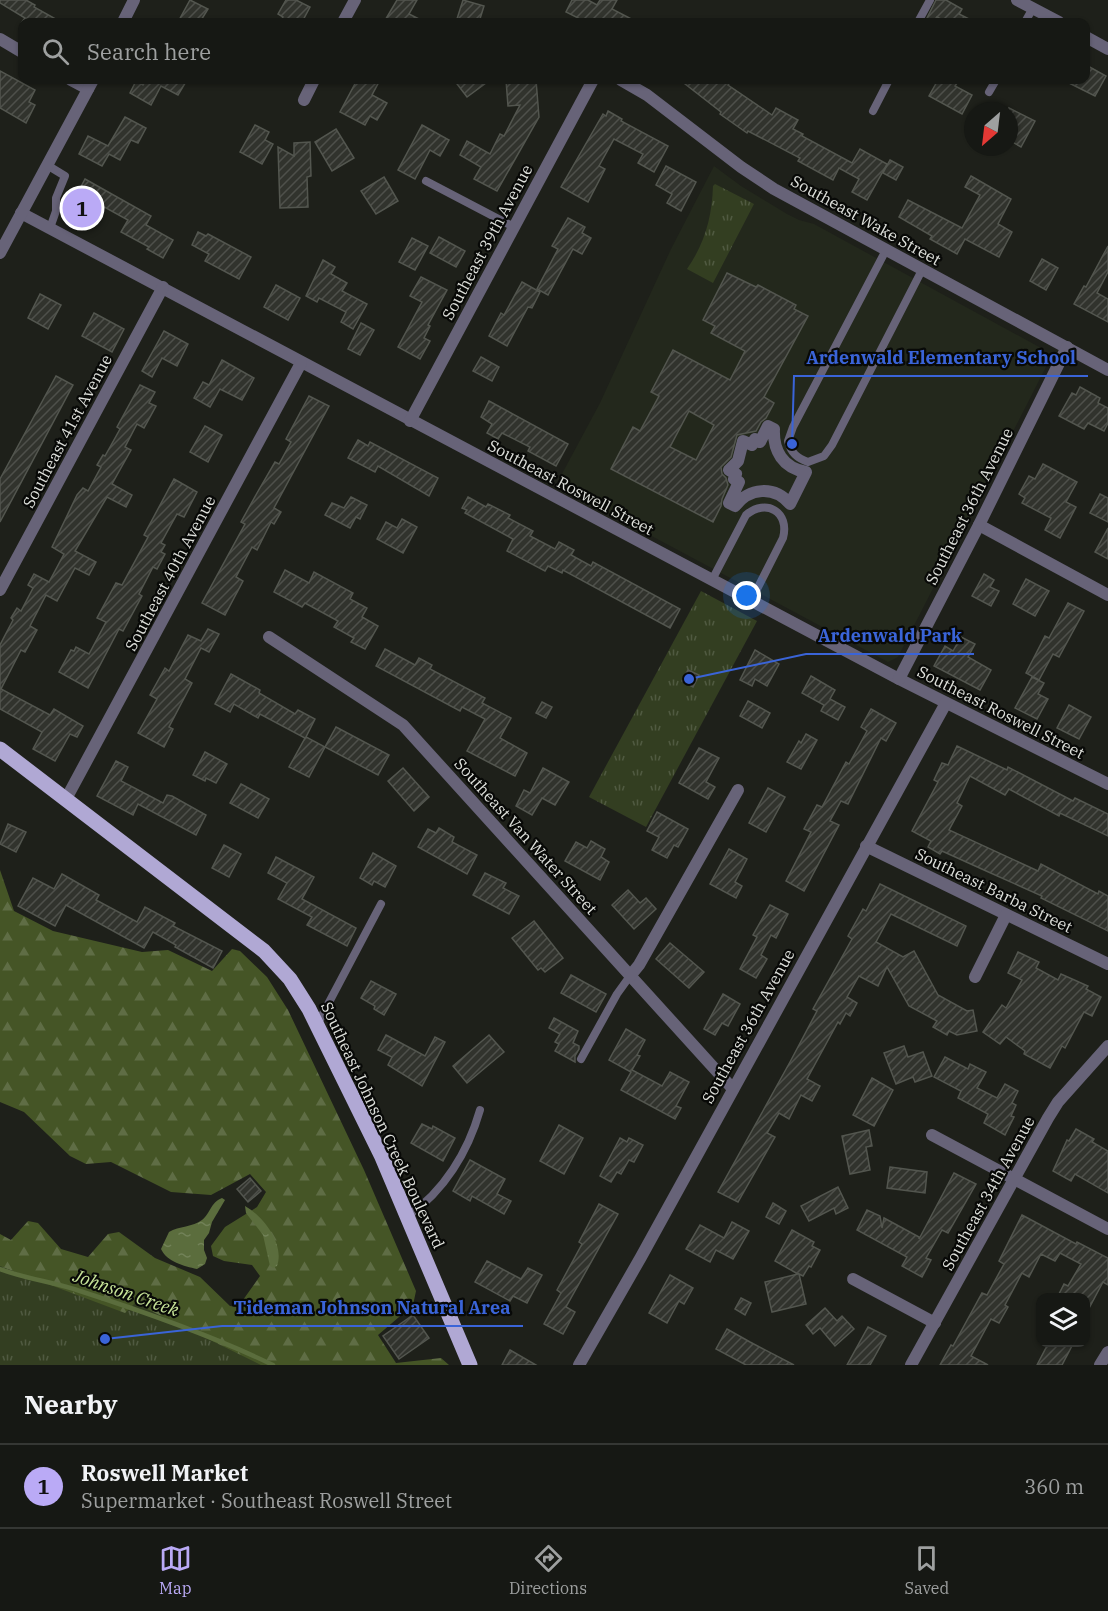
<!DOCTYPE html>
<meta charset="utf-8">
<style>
body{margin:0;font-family:"IBM Plex Serif",serif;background:#1f211d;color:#f1f3f6}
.controls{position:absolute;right:18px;bottom:18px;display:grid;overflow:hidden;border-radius:12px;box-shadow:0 2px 4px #0004}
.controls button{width:54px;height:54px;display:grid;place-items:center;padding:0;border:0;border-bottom:2px solid #353734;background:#161814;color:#f1f3f6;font:30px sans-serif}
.compass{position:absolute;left:964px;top:102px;width:54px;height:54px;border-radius:50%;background:#161814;box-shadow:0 2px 4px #0004;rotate:208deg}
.you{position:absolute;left:747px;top:596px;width:21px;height:21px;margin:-15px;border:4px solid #fff;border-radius:50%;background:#1a73e8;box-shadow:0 0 0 9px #1a73e833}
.badge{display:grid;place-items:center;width:39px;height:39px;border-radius:50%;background:#baaaf6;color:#111;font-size:20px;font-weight:700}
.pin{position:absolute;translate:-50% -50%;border:3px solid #fff;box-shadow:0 2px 6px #0006}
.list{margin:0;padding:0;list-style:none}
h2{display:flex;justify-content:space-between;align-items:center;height:78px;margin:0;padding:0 24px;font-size:26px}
h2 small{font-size:20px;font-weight:400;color:#9ea0a0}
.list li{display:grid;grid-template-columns:39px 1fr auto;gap:18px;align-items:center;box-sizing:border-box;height:84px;padding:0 24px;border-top:2px solid #353734}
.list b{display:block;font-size:22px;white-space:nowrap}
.list p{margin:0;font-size:20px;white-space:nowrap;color:#9ea0a0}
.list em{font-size:20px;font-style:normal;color:#9ea0a0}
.icon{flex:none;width:33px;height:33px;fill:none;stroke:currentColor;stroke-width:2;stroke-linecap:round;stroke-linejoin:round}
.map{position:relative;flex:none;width:1108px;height:1365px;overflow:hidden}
.search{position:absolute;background:#161814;box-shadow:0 2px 4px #0004;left:18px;right:18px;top:18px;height:66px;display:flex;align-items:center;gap:15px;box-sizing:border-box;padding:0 21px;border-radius:12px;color:#9ea0a0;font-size:22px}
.sheet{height:162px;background:#161814}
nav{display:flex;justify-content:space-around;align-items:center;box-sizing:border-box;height:84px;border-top:2px solid #353734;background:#161814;font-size:16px;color:#9ea0a0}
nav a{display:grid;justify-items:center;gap:3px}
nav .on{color:#baaaf6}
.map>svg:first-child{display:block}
.built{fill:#23281c}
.forest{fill:url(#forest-firs)}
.park{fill:url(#park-tufts)}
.water{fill:url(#water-ripples)}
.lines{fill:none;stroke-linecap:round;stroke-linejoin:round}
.stream{stroke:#5b6d3d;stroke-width:4.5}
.building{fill:url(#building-hatch);stroke:#53564f;stroke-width:1.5;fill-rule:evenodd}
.service{stroke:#676378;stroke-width:8}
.pedestrian{stroke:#676378;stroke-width:12}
.minor{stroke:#676378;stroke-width:12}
.tertiary{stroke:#676378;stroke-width:12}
.primary{stroke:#b0a8d4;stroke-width:15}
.labels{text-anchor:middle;stroke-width:4.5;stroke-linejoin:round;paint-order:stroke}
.street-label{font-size:16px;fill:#dee0db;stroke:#080907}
.water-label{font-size:18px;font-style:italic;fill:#c8e599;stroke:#080907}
.leader{fill:none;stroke:#3a64d8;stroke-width:2}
.callout-dot{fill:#3a64d8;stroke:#080907;stroke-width:2}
.callout-label{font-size:18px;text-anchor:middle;font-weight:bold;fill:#3a64d8;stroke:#080907;stroke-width:4.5;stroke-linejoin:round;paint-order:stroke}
</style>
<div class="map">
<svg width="1108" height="1365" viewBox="0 0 1108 1365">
<defs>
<pattern id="forest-firs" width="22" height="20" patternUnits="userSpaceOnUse" patternTransform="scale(1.5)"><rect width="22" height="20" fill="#455526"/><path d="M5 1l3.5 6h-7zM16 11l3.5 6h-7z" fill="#5f6d45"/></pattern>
<pattern id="park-tufts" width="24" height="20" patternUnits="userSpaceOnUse" patternTransform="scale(1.5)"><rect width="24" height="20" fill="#333e21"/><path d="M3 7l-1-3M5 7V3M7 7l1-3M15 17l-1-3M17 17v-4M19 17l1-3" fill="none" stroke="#505a41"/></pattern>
<pattern id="water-ripples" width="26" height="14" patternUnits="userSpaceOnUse" patternTransform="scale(1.5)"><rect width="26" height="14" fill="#5b6d3d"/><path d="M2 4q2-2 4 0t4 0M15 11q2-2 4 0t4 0" fill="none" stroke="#728258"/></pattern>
<pattern id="building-hatch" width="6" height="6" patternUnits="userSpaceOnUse" patternTransform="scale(1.5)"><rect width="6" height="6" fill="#31332d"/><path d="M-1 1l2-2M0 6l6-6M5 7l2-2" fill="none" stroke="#4e504b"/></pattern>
</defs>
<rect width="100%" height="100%" fill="#1e201a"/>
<path class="built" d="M714,166L741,186L787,214L799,220L814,224L1041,348L1048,363L898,657L888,662L556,485L600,403L671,249Z"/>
<path class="forest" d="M0,870L14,911L53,931L142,952L168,950L212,971L232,949L240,951L267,977L288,1010L364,1170L416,1291L413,1305L378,1335L396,1363L441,1358L449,1365H0V1234L11,1240L28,1221L38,1223L61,1249L88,1257L108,1234L119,1232L155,1258L200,1277L230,1306L238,1307L260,1276L252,1265L224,1261L213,1256L211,1246L225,1227L257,1207L266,1192L250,1174L211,1195L171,1192L111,1162L86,1164L70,1156L24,1112L0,1102Z"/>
<g class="park">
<path d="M715,184L754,204L713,283L687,269C705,243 712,217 713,186Z"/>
<path d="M701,591L757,621L646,827L589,797Z"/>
<path d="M0,1266L125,1313L135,1303L261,1365H0Z"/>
</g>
<g class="water">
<path d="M222,1198L225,1200L212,1222L209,1233L204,1240V1250L207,1258L205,1264L197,1269C184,1266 167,1262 161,1249L169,1232C179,1226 193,1227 202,1220C211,1213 210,1203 222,1198Z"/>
<path d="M245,1206C263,1216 285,1244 277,1266L273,1268L270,1266L263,1235L246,1213Z"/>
</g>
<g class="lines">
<path class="stream" d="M0,1269C26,1279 54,1282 80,1291C145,1312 211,1335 273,1365"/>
</g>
<g class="building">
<path d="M0,0H26L35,5L34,7L61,22H22L25,18L0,3Z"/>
<path d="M190,0L208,9L200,22H178Z"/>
<path d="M286,0H296L310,7L302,22H280L283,17L278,14Z"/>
<path d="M397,0H417L409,14L425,22H384Z"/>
<path d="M463,0L484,6L479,22H456Z"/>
<path d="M572,0H588L597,5L600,0H617L612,9L637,22H586L566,12Z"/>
<path d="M936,0H946L962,9L959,14L975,22H947L937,17L934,22H925Z"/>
<path d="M1086,65L1106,76L1095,96L1063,80H1086Z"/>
<path d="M0,71L35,90L29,102L35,105L26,123L0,108Z"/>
<path d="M146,80H187L178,95L161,86L151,105L130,93L136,81L143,85Z"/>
<path d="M357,80H380L372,95L387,103L377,120L370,116L365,125L340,112Z"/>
<path d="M454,80H490L467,97Z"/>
<path d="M506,80H536L539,117L497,191L474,179L481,167L460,155L467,141L490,154L500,134L504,136L520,105L508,106Z"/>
<path d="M680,80H732L728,85L772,115L776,108L798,120L793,129L803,134L802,136L852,163L860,149L887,164L867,200L852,192L859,179L839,168L833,180L798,161L800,158L748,131L747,133L720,114L721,112Z"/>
<path d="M938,80H959L955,86L972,95L962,114L929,96Z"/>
<path d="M1009,108L1035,121L1021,147L1009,140Z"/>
<path d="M608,111L622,119L621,121L668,146L654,172L638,163L643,154L614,139L599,166L605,169L588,202L561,187L603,114L606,116Z"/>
<path d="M125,117L146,128L138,143L131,140L120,160L109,154L102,166L79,154L88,136L108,146Z"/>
<path d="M255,125L269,132L265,140L273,144L262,164L240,152Z"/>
<path d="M422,125L449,140L440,156L430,150L415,179L398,170Z"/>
<path d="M336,129L354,158L332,171L315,142Z"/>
<path d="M310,142L311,176L307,177L308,207L280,208L278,147L294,156V143Z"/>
<path d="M890,160L903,167L896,180L883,173Z"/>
<path d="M666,166L696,182L681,211L667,203L672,194L656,185Z"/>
<path d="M971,176L1011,199L998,224L1012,232L999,257L965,239L957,254L930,239L932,236L899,217L908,200L962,228L980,195L965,187Z"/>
<path d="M384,177L398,201L376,214L361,191Z"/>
<path d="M85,179L151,216L146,225L173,240L163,258L147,249L149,247L121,232L128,220L99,204L85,230L64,219Z"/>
<path d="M568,218L585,227L582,233L591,238L582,254L573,249L548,295L537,289L558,249L552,246Z"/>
<path d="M198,232L206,236L208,234L251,257L239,279L205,261L209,254L192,245Z"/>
<path d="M439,237L465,251L456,267L430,253Z"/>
<path d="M412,238L428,246L415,270L399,262Z"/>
<path d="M1108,246V272L1097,293L1108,299V322L1074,304L1084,286L1086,287Z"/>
<path d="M1042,259L1058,268L1046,290L1030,281Z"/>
<path d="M323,260L335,267L331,274L347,283L342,291L367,304L353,329L341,322L346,312L319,298L317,302L306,296Z"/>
<path d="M727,273L756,287L758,285L796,305L794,309L808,316L764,397L774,403L766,418L761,422L756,431L737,435L731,457L721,467L722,474L726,478L728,485L722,499L721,506L713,522L611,469L633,427L640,431L659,396L651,392L673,350L730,380L745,351L711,333L715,326L703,320ZM689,411L714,425L696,460L670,447Z"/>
<path d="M421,277L447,290L428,325L430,326L424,338L430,341L420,359L398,347L422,302L410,296Z"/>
<path d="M522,282L540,292L532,308L528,307L507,346L489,336L501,313L504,315Z"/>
<path d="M276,285L300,298L288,320L264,307Z"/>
<path d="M40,294L61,305L48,329L28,318Z"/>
<path d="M94,313L124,329L112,352L82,336Z"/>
<path d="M361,323L374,330L360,355L348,349Z"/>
<path d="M164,331L188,344L177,366L162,358L152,377L142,371Z"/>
<path d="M481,357L499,367L492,381L473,371Z"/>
<path d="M222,360L254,378L242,400L220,389L210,407L194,398L203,382L209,385Z"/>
<path d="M56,376L73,385L0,522V479Z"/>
<path d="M140,385L155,392L149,403L156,406L144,428L137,424L125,447L131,450L112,484L132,495L126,507L107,497L75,551L96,562L89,575L75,568L57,601L46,595L30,626L37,630L25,652L21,650L1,689L50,715L54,709L83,726L77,737L70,734L55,761L33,749L42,732L0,709V645L13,620L11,618L17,608L21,611L33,588L28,585L34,574L49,582L64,554L52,547L77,495L83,488L88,491L101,467L97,465L103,455L105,456L120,429L117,427Z"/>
<path d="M1080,387L1100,398L1098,403L1108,408V423L1104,431L1088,423L1084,429L1059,416L1072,393L1076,395Z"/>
<path d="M309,396L329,406L274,508L281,512L274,524L271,522L257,550L252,547L236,577L243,581L225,615L202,603L245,524L241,522L257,493L275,462L279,464L291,442L286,439Z"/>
<path d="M489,401L568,444L556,466L528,451L530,447L502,433L498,439L487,433L492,424L481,417Z"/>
<path d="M205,426L222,435L208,462L190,452Z"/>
<path d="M358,440L368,446L370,442L438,478L429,496L378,466L375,472L348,458Z"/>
<path d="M1043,464L1077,482L1066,502L1076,507L1060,538L1045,530L1051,518L1022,503L1025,498L1019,494L1029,476L1035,479Z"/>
<path d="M174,479L197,492L184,517L177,514L161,543L165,545L161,552L165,554L157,569L153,567L139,594L142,596L123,631L119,629L88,688L59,672L71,650L74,651L76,647L89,654L106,622L97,618L116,583L122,585L148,537L144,535Z"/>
<path d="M1100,494L1108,498V522L1090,513Z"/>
<path d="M351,497L367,505L360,519L356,517L350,528L325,515L332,503L344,508Z"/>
<path d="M468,497L486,507L488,504L510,515L508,518L533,531L530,536L555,549L559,542L574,550L571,555L591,566L593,562L680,609L670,628L563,570L562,573L548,566L545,571L507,551L513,539L465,513L467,510L462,508Z"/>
<path d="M402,519L417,527L403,553L377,539L386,522L397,528Z"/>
<path d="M1108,528V559L1095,552Z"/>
<path d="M285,570L309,583L314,572L353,593L350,599L367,608L362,617L378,626L365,649L351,642L354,638L334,627L338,621L305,603L302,607L274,592Z"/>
<path d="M984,574L994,580L990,587L999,591L991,606L972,596Z"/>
<path d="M1026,579L1049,591L1035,616L1013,604Z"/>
<path d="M1068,603L1084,611L1059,657L1053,654L1039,680L1026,673L1045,636L1049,638Z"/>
<path d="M208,629L219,634L209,652L201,648L185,679L192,683L169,727L173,729L164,747L138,733L157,699L150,695L165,668L169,671L188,635L201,641Z"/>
<path d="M961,637L975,644L968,657L991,670L980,690L934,666L945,646L953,651Z"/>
<path d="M385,649L415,665L419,658L432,665L430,669L485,698L482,703L511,718L500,738L527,753L515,776L467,751L485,719L462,707L460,711L376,666Z"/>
<path d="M755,650L779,664L767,686L755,679L752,686L740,680Z"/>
<path d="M688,670L699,675L693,687L682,681Z"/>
<path d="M231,674L260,690L259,693L295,714L298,710L315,719L306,737L325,747L309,777L289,767L305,738L260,714L258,718L234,704L230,712L215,704Z"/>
<path d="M811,676L835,690L830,699L845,707L838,720L821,711L824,705L802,693Z"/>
<path d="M1032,677L1044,683L1038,694L1048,699L1037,719L1015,708Z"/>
<path d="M748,701L770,713L762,728L740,716Z"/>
<path d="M542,702L552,707L546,718L536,713Z"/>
<path d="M1069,705L1091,717L1079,739L1057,728Z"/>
<path d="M871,709L896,723L886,741L881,738L848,804L841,801L830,821L839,825L804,891L786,881L811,832L804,829L817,805L822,807L846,762L849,764L867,731L861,727Z"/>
<path d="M336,727L389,755L378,775L325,747Z"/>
<path d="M806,734L817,740L801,769L787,762L799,741L801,743Z"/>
<path d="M957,746L1007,770L1008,767L1073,801L1075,798L1108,814V836L1060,813L1059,816L1009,789L1005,795L970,776L957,803L962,806L949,830L1038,871L1041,864L1098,894L1099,891L1108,896V931L1041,898L1042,896L984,870L942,851L940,854L928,847L931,841L912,831L938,782L934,780L942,763L948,765Z"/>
<path d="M699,748L719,758L706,782L715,787L708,799L679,783Z"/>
<path d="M205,752L227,764L216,783L206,778L205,781L193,775Z"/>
<path d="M116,761L128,767L121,781L163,803L167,795L172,796L206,815L196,835L138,804L133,815L97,796Z"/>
<path d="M403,768L429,797L414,811L388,781Z"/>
<path d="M543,768L569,782L555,805L542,798L532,815L516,806L524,790L530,793Z"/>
<path d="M241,784L269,799L258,818L230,803Z"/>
<path d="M768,788L785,797L766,832L749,823Z"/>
<path d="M657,812L688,829L678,847L674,845L667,858L652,850L659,837L647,831Z"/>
<path d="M8,824L26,832L16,852L0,844Z"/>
<path d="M439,828L454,837L452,842L477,855L467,874L418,847L428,829L436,833Z"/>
<path d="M591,841L605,849L601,857L609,862L600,880L565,861L576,842L587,848Z"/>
<path d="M224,845L241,854L229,877L212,868Z"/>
<path d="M729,849L747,859L735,882L742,886L736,898L710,884Z"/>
<path d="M373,853L396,866L385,887L374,881L372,885L360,878Z"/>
<path d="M276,857L314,877L302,899L356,928L347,946L307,925L312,917L278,899L287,883L268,873Z"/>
<path d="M485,873L506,883L503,888L519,896L509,914L473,895Z"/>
<path d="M62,874L99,895L96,900L137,922L145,907L175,923L173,926L222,951L213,968L175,947L176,945L153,932L144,948L66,905L55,926L18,906L33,878L54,889Z"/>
<path d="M880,884L966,926L957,946L891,914L876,942L903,957L914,951L938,995L967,1011L973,1010L977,1031L957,1035L949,1031L947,1035L933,1027L937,1021L909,1006L887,967L878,986L859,976L847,997L857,1003L850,1016L846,1013L840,1024L838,1022L807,1079L820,1086L812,1101L801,1095L789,1119L779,1113L767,1133L775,1137L738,1202L718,1192L790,1062L817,1011L813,1009L852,939L848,936L863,909L866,911Z"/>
<path d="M628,890L640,903L646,898L656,909L634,929L612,905Z"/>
<path d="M770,905L788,914L776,938L771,935L761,955L767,959L756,978L740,969L757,937L753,935Z"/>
<path d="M534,921L563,958L545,972L541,968L538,970L512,938Z"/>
<path d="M670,943L704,972L689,988L656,959Z"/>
<path d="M1018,952L1039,962L1036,968L1058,980L1061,974L1088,986L1086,989L1101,997L1092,1016L1084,1012L1065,1048L1062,1046L1050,1068L1024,1054L1025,1051L1006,1037L1000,1044L983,1032L1002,1005L1006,1008L1022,980L1008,973Z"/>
<path d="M571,975L606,994L596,1012L561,993Z"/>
<path d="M371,981L396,994L384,1015L374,1009L375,1006L361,998Z"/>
<path d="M723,994L740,1004L728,1026L722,1023L715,1035L704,1029Z"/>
<path d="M554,1018L578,1031L573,1043L579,1046V1049L575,1056V1062L555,1051L559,1044L555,1042L560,1034L549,1028Z"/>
<path d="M626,1029L645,1040L637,1055L640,1056L632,1070L662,1086L670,1072L689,1082L676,1106L681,1108L675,1119L621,1090L631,1072L609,1060Z"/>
<path d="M386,1035L425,1056L435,1037L445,1042L422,1086L388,1065L392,1057L378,1050Z"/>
<path d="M489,1035L504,1052L467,1083L453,1066Z"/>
<path d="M904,1046L908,1057L923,1052L932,1076L915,1082L913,1077L896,1084L884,1053Z"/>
<path d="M945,1057L968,1069L970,1064L986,1072L977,1088L997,1098L1005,1084L1018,1091L1012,1103L1016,1105L1011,1116L1014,1117L1005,1135L984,1123L988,1114L958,1098L961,1091L934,1077Z"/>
<path d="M872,1078L893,1090L874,1126L853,1115Z"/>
<path d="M422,1124L432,1129L433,1126L455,1138L443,1161L411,1143Z"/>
<path d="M559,1125L583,1138L564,1174L540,1161Z"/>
<path d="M1076,1129L1094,1139L1092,1142L1108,1151V1193L1075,1174L1071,1181L1053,1171L1067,1140L1069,1141Z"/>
<path d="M869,1130L872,1146L866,1147L870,1170L850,1174L842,1136Z"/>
<path d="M620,1138L627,1142L629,1138L643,1145L634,1162L629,1160L621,1174L617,1172L611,1182L600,1176Z"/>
<path d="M470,1160L505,1179L497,1194L511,1201L504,1214L472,1196L470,1201L453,1191Z"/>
<path d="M890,1167L927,1172L925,1193L887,1188Z"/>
<path d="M954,1173L976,1184L948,1233L942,1230L926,1258L931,1260L922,1277L902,1266L907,1257L857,1230L867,1210L880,1216L882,1228L884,1218L919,1237V1239Z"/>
<path d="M250,1178L261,1191L248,1202L237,1189Z"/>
<path d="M838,1187L848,1208L836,1214L834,1208L809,1221L801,1206Z"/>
<path d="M773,1203L786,1211L779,1224L766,1217Z"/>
<path d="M599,1204L618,1214L566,1307L575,1312L563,1334L544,1324L561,1293L557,1290L582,1244L579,1242Z"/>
<path d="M1022,1215L1076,1244L1077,1242L1108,1258V1285L1103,1282L1086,1314V1298H1057L1064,1284L1068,1286L1081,1264L1060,1253L1055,1261L1041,1254L1029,1277L1022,1273L1005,1305L1008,1307L999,1323L991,1319L971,1356L988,1365H940L951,1345L953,1346L982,1293L987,1295L1004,1264L999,1261Z"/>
<path d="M732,1222L749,1231L733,1259L716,1250L710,1262L686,1249L700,1225L724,1238Z"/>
<path d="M792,1230L814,1242L812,1246L820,1250L811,1267L809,1266L803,1276L799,1274L806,1304L772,1312L765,1282L798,1274L775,1261Z"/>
<path d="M487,1261L521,1279L528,1268L542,1275L527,1303L513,1296L510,1301L475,1282Z"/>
<path d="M670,1275L693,1288L684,1304L679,1301L667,1323L649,1313Z"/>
<path d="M741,1298L751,1303L745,1315L735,1309Z"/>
<path d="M825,1308L837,1321L842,1316L854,1329L835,1346L820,1328L813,1334L806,1325Z"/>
<path d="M413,1315L429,1338L399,1359L383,1336Z"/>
<path d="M868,1327L886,1336L870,1365H847Z"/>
<path d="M727,1329L750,1342L794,1365H746L716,1349Z"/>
<path d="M1049,1342H1074L1062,1365H1037Z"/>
<path d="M510,1350L536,1365H502Z"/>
</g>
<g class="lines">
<g class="service">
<path d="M918,22L930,0"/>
<path d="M1025,22L1033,8"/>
<path d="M989,92L996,80"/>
<path d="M873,111L889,80"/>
<path d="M47,165L65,176L56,198V211L50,228"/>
<path d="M426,181L514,227"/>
<path d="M886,250L793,427L788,441C791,453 797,458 808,462L824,456L832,445L922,270"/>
<path d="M712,580L746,515C766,498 790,512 783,538L751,601"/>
<path d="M317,1025L381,904"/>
<path d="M581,1059L617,994L630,976"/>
<path d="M408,1216C444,1191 468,1152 480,1110"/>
</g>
<path class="pedestrian" d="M768,426L774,429C773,451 783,468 806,472L790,504C774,485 749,488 735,506L729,503L739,482L734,479L736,474L729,470L738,461L743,441L752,445L755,439L760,442Z"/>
<g class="minor">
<path d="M1017,0L1059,22"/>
<path d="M343,22L355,0"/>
<path d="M1086,37L1108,49"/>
<path d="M0,39L22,52"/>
<path d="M71,80L88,89"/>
<path d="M621,80L647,95L741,167L774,189L1108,370"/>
<path d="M304,100L314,80"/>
<path d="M21,213L899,679L1108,784"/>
<path d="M410,421L593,80"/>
<path d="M979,525L1108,595"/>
<path d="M0,590L163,287"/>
<path d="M269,637L403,725L733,1089"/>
<path d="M899,679L979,525L1067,347"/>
<path d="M66,799L301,363"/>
<path d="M866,846L1108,964"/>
<path d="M630,976L639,965L738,790"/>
<path d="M975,977L1006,915"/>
<path d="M932,1135L1108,1229"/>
<path d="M853,1279L935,1323"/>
<path d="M579,1365L641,1257L946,703"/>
<path d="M911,1365L1048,1118L1058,1102L1108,1046"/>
<path d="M1100,1365L1108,1352"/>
</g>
<g class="tertiary">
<path d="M123,22L134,0"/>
<path d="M0,253L93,80"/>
</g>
<path class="primary" d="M0,749L264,951L290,979L309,1009L382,1157L470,1365"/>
</g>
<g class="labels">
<g class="street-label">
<text transform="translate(866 220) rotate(29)" y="6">Southeast Wake Street</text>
<text transform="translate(487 242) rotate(-62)" y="6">Southeast 39th Avenue</text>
<text transform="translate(67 431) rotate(-62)" y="6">Southeast 41st Avenue</text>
<text transform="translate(571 487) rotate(28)" y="6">Southeast Roswell Street</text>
<text transform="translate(969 506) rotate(-63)" y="6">Southeast 36th Avenue</text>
<text transform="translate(170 573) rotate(-62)" y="6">Southeast 40th Avenue</text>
<text transform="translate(1001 712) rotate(27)" y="6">Southeast Roswell Street</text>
<text transform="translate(526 836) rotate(48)" y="6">Southeast Van Water Street</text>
<text transform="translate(994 890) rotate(26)" y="6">Southeast Barba Street</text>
<text transform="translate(748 1026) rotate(-61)" y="6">Southeast 36th Avenue</text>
<text transform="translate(383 1125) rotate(65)" y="6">Southeast Johnson Creek Boulevard</text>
<text transform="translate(988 1193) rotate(-61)" y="6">Southeast 34th Avenue</text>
</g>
<g class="water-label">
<text transform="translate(126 1293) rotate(19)" y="6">Johnson Creek</text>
</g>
</g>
<path class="leader" d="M792 444L794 376H1088M689 679L806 654H974M105 1339L222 1326H523"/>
<g class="callout-dot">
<circle cx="792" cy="444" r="6"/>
<circle cx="689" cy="679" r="6"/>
<circle cx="105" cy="1339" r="6"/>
</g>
<g class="callout-label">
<text x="941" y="364">Ardenwald Elementary School</text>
<text x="890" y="642">Ardenwald Park</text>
<text x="372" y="1314">Tideman Johnson Natural Area</text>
</g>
</svg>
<div class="controls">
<button><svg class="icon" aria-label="layers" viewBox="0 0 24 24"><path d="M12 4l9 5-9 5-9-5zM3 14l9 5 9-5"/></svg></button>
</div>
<svg class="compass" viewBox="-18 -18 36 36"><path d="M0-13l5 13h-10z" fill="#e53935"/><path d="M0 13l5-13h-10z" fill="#9ea0a0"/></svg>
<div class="you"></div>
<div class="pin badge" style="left:82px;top:208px">1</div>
<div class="search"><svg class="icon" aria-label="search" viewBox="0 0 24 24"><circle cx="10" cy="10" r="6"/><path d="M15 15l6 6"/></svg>Search here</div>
</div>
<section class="sheet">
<h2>Nearby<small></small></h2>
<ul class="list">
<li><span class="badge">1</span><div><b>Roswell Market</b><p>Supermarket · Southeast Roswell Street</p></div><em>360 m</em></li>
</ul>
</section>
<nav>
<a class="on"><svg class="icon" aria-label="map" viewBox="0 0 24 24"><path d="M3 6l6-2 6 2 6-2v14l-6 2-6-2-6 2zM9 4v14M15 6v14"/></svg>Map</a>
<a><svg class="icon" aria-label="directions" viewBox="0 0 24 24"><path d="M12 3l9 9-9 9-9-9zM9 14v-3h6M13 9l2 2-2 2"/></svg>Directions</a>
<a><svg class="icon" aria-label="saved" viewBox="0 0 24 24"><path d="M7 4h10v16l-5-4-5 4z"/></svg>Saved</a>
</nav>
